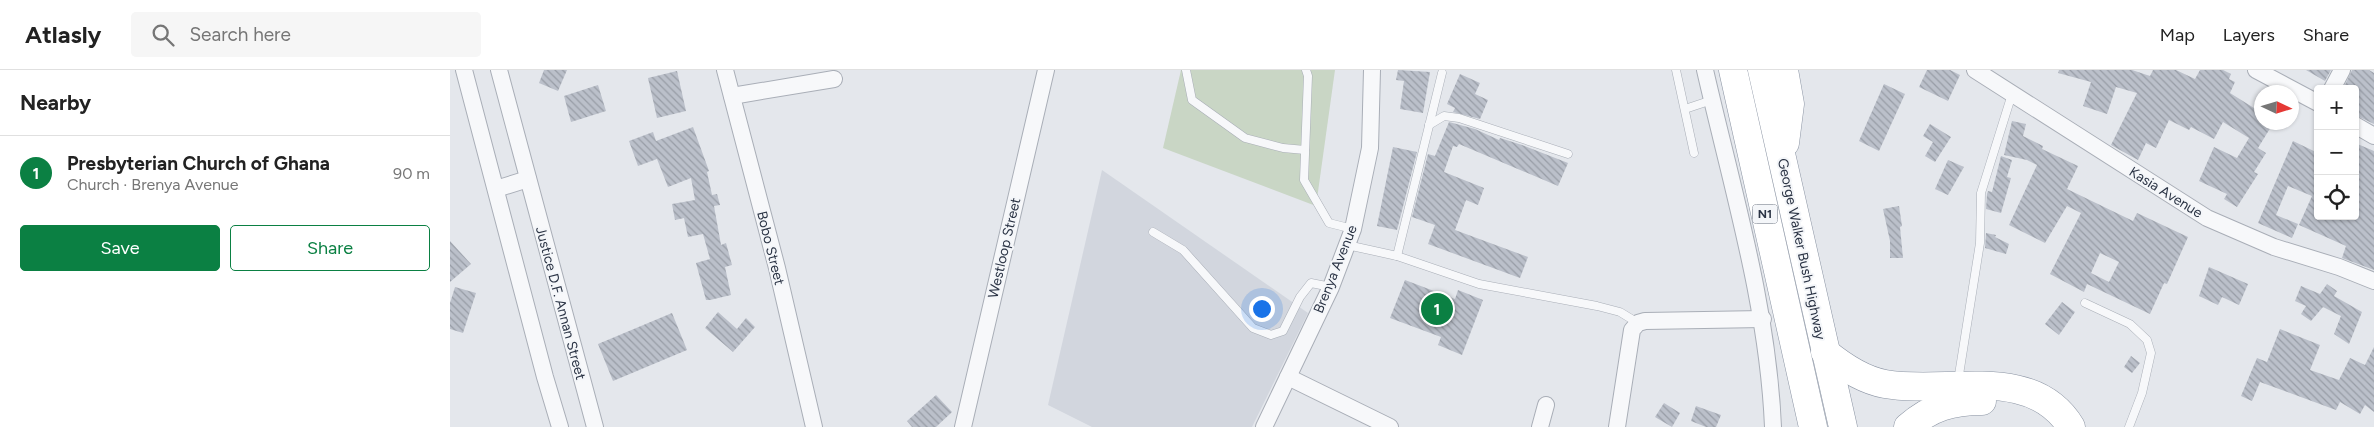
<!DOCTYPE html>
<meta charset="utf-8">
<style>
body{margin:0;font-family:Figtree,sans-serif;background:#f6f6f6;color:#222}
.controls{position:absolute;right:15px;top:15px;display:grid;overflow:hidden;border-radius:5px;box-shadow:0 1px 4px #0004}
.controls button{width:45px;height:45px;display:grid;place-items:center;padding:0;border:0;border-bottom:1px solid #e0e0e0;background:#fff;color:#222;font:25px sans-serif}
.compass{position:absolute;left:1804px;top:15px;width:45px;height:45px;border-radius:50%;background:#fff;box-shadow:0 1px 4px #0004;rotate:94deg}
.you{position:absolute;left:811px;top:238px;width:18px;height:18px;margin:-12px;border:4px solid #fff;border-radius:50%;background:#1a73e8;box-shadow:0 0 0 8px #1a73e833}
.badge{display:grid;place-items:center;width:32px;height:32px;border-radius:50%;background:#0b8043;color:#fff;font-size:16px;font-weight:700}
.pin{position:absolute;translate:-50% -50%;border:2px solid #fff;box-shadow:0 1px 5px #0006}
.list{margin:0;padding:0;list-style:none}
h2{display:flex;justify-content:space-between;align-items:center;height:65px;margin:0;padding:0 20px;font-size:21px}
h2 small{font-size:16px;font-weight:400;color:#767676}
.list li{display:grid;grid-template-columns:32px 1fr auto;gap:15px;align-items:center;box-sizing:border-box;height:75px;padding:0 20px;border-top:1px solid #e0e0e0}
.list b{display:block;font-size:19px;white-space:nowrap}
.list p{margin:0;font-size:16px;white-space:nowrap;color:#767676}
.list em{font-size:16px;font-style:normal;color:#767676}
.actions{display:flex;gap:10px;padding:15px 20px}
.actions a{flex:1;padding:11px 0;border:1px solid #0b8043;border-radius:5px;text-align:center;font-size:18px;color:#0b8043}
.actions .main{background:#0b8043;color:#fff}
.icon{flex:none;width:28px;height:28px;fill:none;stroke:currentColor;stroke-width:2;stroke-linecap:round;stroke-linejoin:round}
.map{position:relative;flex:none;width:1924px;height:357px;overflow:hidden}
header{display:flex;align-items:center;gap:30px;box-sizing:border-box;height:70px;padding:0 25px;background:#fff;border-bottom:1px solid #e0e0e0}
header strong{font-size:24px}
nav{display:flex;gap:28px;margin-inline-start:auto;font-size:18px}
.search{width:350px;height:45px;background:#f6f6f6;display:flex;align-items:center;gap:12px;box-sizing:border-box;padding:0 18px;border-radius:5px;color:#767676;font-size:19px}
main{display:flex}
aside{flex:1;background:#fff}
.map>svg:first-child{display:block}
.built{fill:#d2d6de}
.park{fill:#c9d6c5}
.building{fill:url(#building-back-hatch);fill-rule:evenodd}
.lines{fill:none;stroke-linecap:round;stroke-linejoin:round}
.service-casing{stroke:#a9aeb7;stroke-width:9}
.minor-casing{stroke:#a9aeb7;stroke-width:18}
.trunk-casing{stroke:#8b94a3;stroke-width:29}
.service{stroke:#f7f8fa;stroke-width:8}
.minor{stroke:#f7f8fa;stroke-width:16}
.trunk{stroke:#fff;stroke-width:28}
.labels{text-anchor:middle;stroke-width:4;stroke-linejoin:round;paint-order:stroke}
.shield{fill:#f4f6f9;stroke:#676e7b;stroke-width:1}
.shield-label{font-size:12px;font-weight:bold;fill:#2b3445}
.street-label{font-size:14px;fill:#2b3445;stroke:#f4f6f9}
</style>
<header>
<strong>Atlasly</strong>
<div class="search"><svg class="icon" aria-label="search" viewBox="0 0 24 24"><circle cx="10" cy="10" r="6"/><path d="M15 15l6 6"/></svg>Search here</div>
<nav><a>Map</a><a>Layers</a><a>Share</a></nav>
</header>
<main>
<aside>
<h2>Nearby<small></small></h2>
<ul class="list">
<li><span class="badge">1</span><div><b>Presbyterian Church of Ghana</b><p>Church · Brenya Avenue</p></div><em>90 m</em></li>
</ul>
<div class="actions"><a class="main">Save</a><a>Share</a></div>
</aside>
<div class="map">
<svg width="1924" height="357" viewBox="0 0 1924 357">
<defs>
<pattern id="building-back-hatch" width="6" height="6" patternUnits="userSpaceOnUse" patternTransform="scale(1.25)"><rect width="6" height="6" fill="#bbc0ca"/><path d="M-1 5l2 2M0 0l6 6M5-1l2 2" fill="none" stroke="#989da6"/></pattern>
</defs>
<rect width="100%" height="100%" fill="#e4e7ec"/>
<path class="built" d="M652,100L858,243L802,357H642L598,335Z"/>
<path class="park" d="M731,0H885L866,136L713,78Z"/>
<g class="building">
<path d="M94,0H117L108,21L89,13Z"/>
<path d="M948,0L980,2L973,43L950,39L954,11L946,10Z"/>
<path d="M1477,0H1500L1510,5L1498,31L1469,17Z"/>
<path d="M1609,0H1682L1700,6L1703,0H1726L1745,9L1750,0H1773L1781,4L1779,9L1785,12L1780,23L1812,43V52H1824L1808,78L1816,83L1804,102L1808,104L1787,137L1774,129L1777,124L1749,111L1764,77L1787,88L1799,68L1773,52L1764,69L1741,57L1739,60L1719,50L1706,78L1696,73L1688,90L1661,75L1687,23L1666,17L1657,44L1633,36L1641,12L1608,3Z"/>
<path d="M1856,0H1881L1875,11Z"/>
<path d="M1902,0H1919L1924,3V54L1905,45V19H1893Z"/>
<path d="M227,1L236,41L207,48L198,8Z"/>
<path d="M1010,4L1030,13L1025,24L1038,30L1030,49L1003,42L1005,38L997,34Z"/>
<path d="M1434,14L1455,24L1429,81L1409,71Z"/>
<path d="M148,15L156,41L121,52L114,26Z"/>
<path d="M1562,51L1576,54L1573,66L1593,76L1592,79L1628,96L1617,119L1683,151L1687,143L1738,167L1717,214L1714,213L1700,244L1637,214L1634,222L1600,204L1631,143L1617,136L1595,173L1559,155L1587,95L1577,90L1554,85ZM1650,183L1669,192L1659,212L1641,203Z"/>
<path d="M999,52L1025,59L1049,70L1050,68L1072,75L1118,93L1108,116L1009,74L1007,77L1003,76L994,102L1034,118L1028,135L1016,130L1005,160L1078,187L1070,208L978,174L985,155L962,147L978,84L985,86Z"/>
<path d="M1480,54L1501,67L1485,92L1475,86L1483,72L1473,66Z"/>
<path d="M243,57L259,101L257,102L262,125L267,124L270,135L264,136L271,175L276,173L282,195L275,197L281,225L260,230H256L246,193L260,189L253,164L238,167L234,148L225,150L222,134L245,130L241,108L218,117L207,89L188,96L179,71L203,62L206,71Z"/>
<path d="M1843,71L1868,83V146H1890L1899,150L1901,146H1905V73L1924,81V200L1892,188L1896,176L1849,155L1862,126L1838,116L1826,145L1848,154L1842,168L1808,153Z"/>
<path d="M943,77L967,82L947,160L927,156Z"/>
<path d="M1551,86L1562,90L1557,107L1561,108L1551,143L1536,139L1537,124L1538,121L1542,122Z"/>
<path d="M1498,90L1514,97L1498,125L1485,119Z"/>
<path d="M1449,136L1452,156L1450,157L1453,188H1440V171L1433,139Z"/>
<path d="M1536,163L1546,165L1545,167L1559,174L1556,184L1535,178Z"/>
<path d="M0,171L21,194L0,212Z"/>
<path d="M1759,197L1798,214L1789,235L1772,227L1768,235L1749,226Z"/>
<path d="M955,210L1005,229L1008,220L1033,230L1012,285L988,275L991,267L940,248Z"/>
<path d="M1877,214L1887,221L1884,226L1912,242L1899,274L1884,264L1891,246L1873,237L1861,251L1851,244L1856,236L1845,231L1851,216L1870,224Z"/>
<path d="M5,217L26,223L13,263L0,259V233Z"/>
<path d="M1612,232L1625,242L1609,265L1595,254Z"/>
<path d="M268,242L287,259L296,248L305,257L283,282L255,258Z"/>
<path d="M222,243L237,280L163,311L148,274Z"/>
<path d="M1830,259L1870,275L1860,300L1889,310L1900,288L1915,295L1924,277V342L1915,335L1910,344L1890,332L1886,340L1810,312L1802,331L1791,326L1807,288L1817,292Z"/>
<path d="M1681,286L1690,293L1682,303L1674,297Z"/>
<path d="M486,325L502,342L486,357H462L457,351Z"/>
<path d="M1214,333L1230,343L1222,357L1205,347Z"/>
<path d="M1246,336L1271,345L1266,357H1256L1241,351Z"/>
</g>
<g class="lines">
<g class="service-casing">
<g id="service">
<path d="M736,0L742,30L795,68L833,78L855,80"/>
<path d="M856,0L858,6L854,110L879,153L903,159"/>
<path d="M1226,0L1244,83"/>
<path d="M1235,39L1262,30"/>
<path d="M979,55L994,46L1009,48L1118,84"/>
<path d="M703,162L733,180L803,258L821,265L833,261L850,227L861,213L881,217"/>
<path d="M897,175L947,186L1029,214L1147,236L1170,242L1188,253"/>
<path d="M947,186L992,3"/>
<path d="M1635,233L1680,254L1697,270L1701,283L1692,323L1679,357"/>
<path d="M1508,311L1530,173L1531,123L1562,24"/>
</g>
</g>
<g class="minor-casing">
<g id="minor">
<path d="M14,0L95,307L110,357"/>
<path d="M49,0L145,357"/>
<path d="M275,0L327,198L364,357"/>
<path d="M1255,0C1282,118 1318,236 1323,357"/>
<path d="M1525,0L1757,148L1824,177L1889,197L1924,211"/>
<path d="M1806,0L1868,33"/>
<path d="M1882,19L1892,0"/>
<path d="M282,26L384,9"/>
<path d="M1905,55L1924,66"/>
<path d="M46,119L78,109"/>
<path d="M838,307L940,357"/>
<path d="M513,357L596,0"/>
<path d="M814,357L881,217L903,159L920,78L922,0"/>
<path d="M1090,357L1096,335"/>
<path d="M1167,357L1182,260L1188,253L1195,251L1313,249"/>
</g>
</g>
<g class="trunk-casing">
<g id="trunk">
<path d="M1283,0L1363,357"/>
<path d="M1312,0L1393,357"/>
<path d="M1334,0L1340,34L1335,73"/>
<path d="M1375,282C1392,296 1413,310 1435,314C1496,325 1582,293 1621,357"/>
<path d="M1458,357C1481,337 1502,331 1532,331"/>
</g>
</g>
<use href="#service" class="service"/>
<use href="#minor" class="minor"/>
<use href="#trunk" class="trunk"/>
</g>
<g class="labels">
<rect class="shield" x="1302.5" y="134.5" width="25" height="19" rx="4"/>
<g class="shield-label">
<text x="1315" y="148">N1</text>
</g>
<g class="street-label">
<text transform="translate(1716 122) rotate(32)" y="5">Kasia Avenue</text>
<text transform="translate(321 178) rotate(76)" y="5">Bobo Street</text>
<text transform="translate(554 178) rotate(-77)" y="5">Westloop Street</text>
<text transform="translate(1352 179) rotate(78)" y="5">George Walker Bush Highway</text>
<text transform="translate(885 199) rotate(-68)" y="5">Brenya Avenue</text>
<text transform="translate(111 233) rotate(75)" y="5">Justice D.F. Annan Street</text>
</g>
</g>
</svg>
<div class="controls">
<button>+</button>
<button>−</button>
<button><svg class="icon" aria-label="locate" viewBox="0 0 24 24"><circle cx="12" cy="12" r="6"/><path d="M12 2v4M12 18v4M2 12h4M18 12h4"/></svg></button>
</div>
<svg class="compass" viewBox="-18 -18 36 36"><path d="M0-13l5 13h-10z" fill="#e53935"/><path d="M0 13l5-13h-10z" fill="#767676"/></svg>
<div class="you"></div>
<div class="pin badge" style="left:987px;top:239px">1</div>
</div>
</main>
